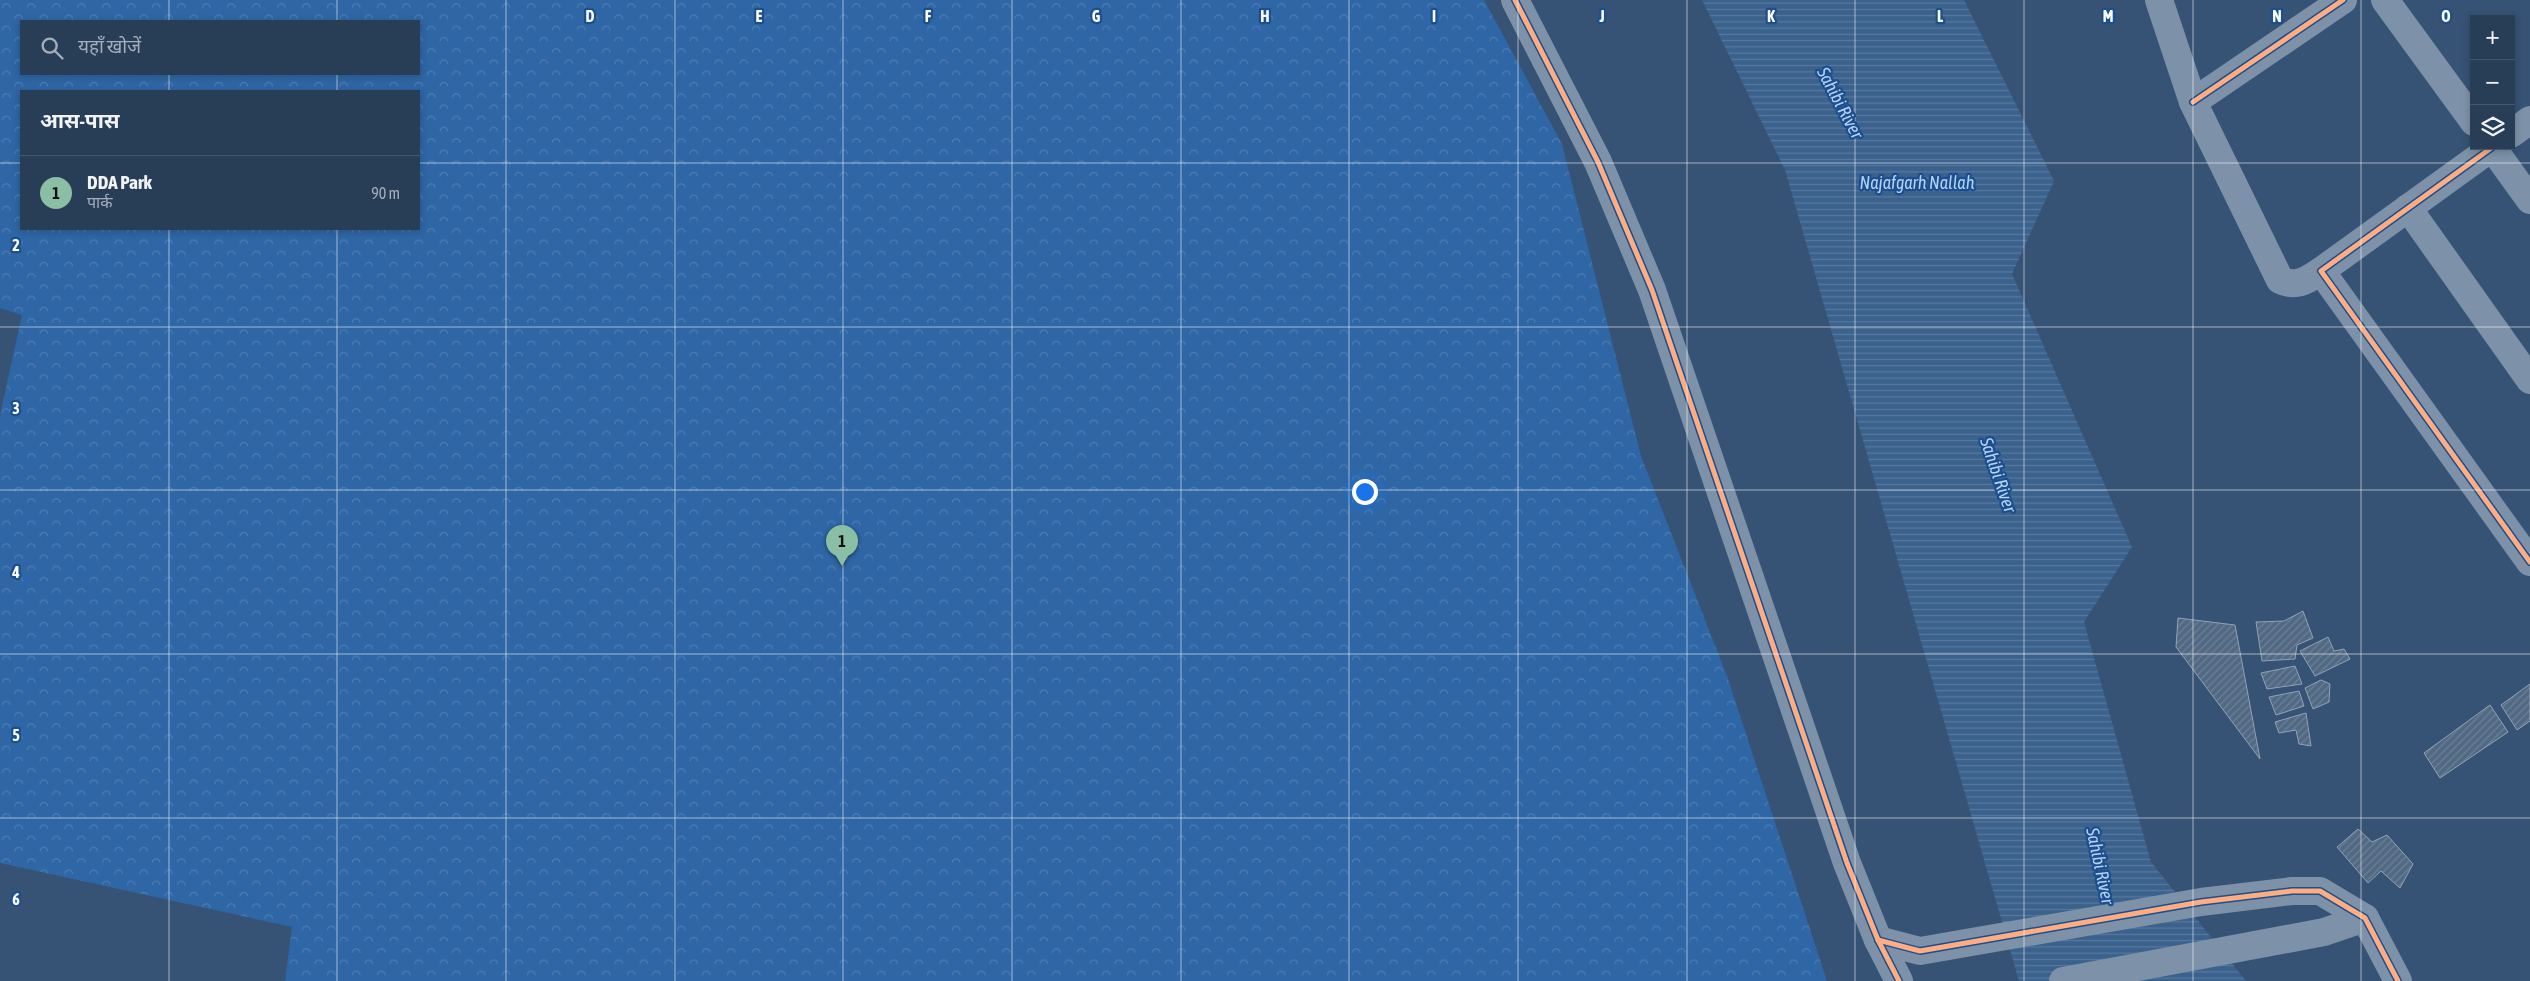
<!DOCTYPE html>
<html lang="hi">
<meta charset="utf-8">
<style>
body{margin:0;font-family:"Asap Condensed","Noto Sans Devanagari",sans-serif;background:#30455d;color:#f1f3f6}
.controls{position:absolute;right:15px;top:15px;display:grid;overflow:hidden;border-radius:0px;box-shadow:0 2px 8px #0003}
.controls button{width:45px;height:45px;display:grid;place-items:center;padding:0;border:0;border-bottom:1px solid #44576d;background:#283e57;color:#f1f3f6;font:25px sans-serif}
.you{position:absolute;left:1364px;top:491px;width:18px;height:18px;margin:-12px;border:4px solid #fff;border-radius:50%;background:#1a73e8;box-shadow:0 0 0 8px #1a73e833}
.badge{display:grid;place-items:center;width:32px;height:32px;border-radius:50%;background:#8abfa5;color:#111;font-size:16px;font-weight:700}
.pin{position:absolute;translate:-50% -41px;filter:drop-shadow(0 1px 2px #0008)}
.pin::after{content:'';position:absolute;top:26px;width:18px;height:15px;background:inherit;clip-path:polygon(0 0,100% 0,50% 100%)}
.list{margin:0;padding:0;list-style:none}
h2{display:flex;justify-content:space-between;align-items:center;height:65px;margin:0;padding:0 20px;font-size:21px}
h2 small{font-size:16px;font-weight:400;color:#a5aeba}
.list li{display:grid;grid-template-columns:32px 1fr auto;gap:15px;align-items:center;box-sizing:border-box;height:75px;padding:0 20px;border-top:1px solid #44576d}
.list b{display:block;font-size:19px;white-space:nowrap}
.list p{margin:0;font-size:16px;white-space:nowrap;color:#a5aeba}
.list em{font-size:16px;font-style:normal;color:#a5aeba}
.icon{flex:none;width:28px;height:28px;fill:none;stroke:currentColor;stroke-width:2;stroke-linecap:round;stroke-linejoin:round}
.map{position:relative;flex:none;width:2530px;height:981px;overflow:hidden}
.search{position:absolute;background:#283e57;box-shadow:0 2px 8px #0003;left:20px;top:20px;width:400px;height:55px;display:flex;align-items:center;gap:12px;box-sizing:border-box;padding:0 18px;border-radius:0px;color:#a5aeba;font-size:19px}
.panel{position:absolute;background:#283e57;box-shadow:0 2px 8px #0003;left:20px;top:90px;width:400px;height:140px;border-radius:0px}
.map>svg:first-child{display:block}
.forest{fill:url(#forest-crowns);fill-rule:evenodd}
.water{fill:url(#water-rules)}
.building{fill:url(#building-hatch);stroke:#92a2b6}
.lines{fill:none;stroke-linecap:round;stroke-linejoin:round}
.street{stroke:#7d92a8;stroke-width:28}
.cycleway-casing{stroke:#1b4f8f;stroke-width:8}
.cycleway{stroke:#ffac80;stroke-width:5}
.grid{fill:none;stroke:#fff;stroke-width:1;stroke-opacity:0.55}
.labels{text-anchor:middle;stroke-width:4.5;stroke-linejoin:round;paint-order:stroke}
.water-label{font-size:18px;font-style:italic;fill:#b5d3f5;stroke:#1b4f8f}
.grid-label{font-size:16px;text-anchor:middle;font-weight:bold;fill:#fff;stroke:#1b4f8f;stroke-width:4.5;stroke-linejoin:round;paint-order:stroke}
</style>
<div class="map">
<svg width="2530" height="981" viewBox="0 0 2530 981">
<defs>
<pattern id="forest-crowns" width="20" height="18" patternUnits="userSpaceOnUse" patternTransform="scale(1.25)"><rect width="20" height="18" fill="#2f66a5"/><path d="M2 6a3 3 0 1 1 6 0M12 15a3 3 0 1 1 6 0" fill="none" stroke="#4e7db2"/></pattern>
<pattern id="water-rules" width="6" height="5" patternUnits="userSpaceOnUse" patternTransform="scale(1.25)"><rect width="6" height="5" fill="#3b618d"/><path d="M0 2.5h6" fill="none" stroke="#58799e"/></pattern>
<pattern id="building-hatch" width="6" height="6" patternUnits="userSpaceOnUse" patternTransform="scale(1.25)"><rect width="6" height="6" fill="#526984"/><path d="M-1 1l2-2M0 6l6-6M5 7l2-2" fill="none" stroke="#6c8096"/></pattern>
</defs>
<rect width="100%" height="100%" fill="#365274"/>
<path class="forest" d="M0,0H1484L1562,144L1641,456L1727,676L1827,981H285L292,927L0,863V415L22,315L0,308ZM21,21H419V74H21ZM21,91H419V229H21Z"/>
<path class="water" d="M1702,0H1964L2054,181L2012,274L2132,547L2084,622L2151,862L2246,981H2019L1785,170Z"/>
<g class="building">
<path d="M2303,611L2313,638L2297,645L2295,659L2262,661L2256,622L2284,621Z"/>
<path d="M2178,618L2235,625L2260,759L2176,647Z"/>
<path d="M2328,637L2334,651L2344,649L2350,659L2315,676L2300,651Z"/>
<path d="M2295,666L2302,684L2267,689L2261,673Z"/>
<path d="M2321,680L2330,684L2329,702L2313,709L2305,688Z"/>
<path d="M2530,684V721L2517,730L2501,705Z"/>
<path d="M2299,691L2304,706L2276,715L2269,697Z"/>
<path d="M2490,705L2508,732L2440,778L2424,753Z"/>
<path d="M2306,713L2311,746L2299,744L2296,730L2279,733L2275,722Z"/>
<path d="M2358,829L2372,842L2387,835L2413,864L2400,888L2381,871L2368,883L2337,847Z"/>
</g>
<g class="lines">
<g class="street">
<path d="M1515,0L1598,162L1652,290L1847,863L1878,940L1899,981"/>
<path d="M2159,0L2193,102L2280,280C2297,288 2307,280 2321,271"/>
<path d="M2385,0L2474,122"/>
<path d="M2193,102L2343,0"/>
<path d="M2511,134L2530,120"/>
<path d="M2491,146L2530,200"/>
<path d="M2494,146L2321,271L2530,562"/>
<path d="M2408,208L2530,380"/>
<path d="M1878,940L1920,951L2201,902L2292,891H2320L2365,918L2398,981"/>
<path d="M2063,981L2324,932L2365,918"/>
</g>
<g class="cycleway-casing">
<g id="cycleway">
<path d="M1515,0L1598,162L1652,290L1847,863L1878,940L1899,981"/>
<path d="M2193,102L2343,0"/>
<path d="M2494,146L2321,271L2530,562"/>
<path d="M1878,940L1920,951L2201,902L2292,891H2320L2365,918L2398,981"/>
</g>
</g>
<use href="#cycleway" class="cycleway"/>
</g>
<path class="grid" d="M169,0V21M337,0V21M506,0V981M675,0V981M843,0V981M1012,0V981M1181,0V981M1349,0V981M1518,0V981M1687,0V981M1855,0V981M2024,0V981M2193,0V981M2361,0V981M169,74V91M337,74V91M0,163H21M419,163H2530M169,229V981M337,229V981M0,327H2530M0,490H2530M0,654H2530M0,818H2530"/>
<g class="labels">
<g class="water-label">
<text transform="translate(1840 103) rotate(62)" y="6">Sahibi River</text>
<text x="1917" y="189">Najafgarh Nallah</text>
<text transform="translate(1998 475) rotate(71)" y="6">Sahibi River</text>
<text transform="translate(2100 866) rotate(78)" y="6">Sahibi River</text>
</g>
</g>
<g class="grid-label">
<text x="590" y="22">D</text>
<text x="759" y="22">E</text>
<text x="928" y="22">F</text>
<text x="1096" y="22">G</text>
<text x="1265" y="22">H</text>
<text x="1434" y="22">I</text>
<text x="1602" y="22">J</text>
<text x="1771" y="22">K</text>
<text x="1940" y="22">L</text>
<text x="2108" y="22">M</text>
<text x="2277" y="22">N</text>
<text x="2446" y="22">O</text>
<text x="16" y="251">2</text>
<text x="16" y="414">3</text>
<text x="16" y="578">4</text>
<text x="16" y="741">5</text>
<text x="16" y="905">6</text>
</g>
</svg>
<div class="controls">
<button>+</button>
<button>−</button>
<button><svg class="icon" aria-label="layers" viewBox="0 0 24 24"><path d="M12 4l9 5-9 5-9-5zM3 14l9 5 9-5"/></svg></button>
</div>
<div class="you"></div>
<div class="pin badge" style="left:842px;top:566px">1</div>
<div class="search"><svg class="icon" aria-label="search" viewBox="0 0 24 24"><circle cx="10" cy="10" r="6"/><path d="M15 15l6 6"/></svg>यहाँ खोजें</div>
<section class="panel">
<h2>आस-पास<small></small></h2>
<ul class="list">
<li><span class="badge">1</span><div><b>DDA Park</b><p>पार्क</p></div><em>90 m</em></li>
</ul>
</section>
</div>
